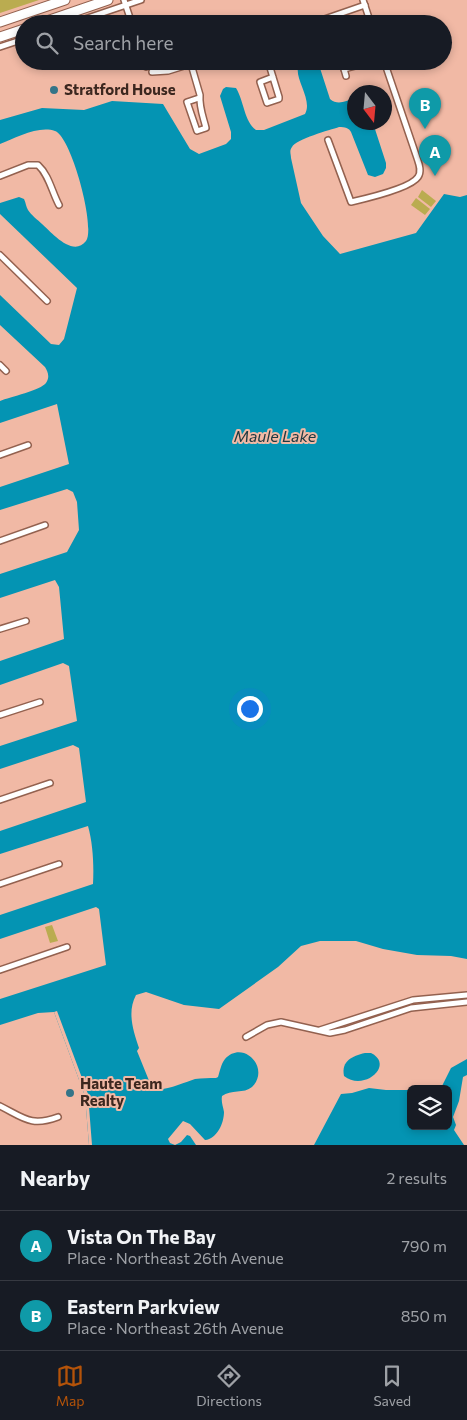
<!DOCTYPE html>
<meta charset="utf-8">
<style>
body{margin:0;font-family:Commissioner,sans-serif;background:#242831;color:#f1f3f6}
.controls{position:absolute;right:15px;bottom:15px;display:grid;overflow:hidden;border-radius:8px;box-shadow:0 2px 8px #0003}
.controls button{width:45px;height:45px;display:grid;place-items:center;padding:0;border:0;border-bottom:1px solid #363941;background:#171b24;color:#f1f3f6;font:25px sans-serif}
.compass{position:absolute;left:347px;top:85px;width:45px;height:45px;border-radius:50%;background:#171b24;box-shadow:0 2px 8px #0003;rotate:164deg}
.you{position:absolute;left:249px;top:708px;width:18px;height:18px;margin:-12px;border:4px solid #fff;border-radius:50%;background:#1a73e8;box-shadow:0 0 0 8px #1a73e833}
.badge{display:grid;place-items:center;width:32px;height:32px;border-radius:50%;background:#b45309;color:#fff;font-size:16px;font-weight:700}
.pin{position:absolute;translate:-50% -41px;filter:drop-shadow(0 1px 2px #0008)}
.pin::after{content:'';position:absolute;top:26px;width:18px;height:15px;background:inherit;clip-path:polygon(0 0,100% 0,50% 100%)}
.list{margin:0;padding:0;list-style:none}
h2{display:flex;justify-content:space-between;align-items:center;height:65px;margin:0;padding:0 20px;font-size:21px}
h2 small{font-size:16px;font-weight:400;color:#9ea1a6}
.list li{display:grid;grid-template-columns:32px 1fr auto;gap:15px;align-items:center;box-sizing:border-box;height:70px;padding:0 20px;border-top:1px solid #363941}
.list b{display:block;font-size:19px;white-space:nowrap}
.list p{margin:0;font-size:16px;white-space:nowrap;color:#9ea1a6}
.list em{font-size:16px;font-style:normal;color:#9ea1a6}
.icon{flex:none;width:28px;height:28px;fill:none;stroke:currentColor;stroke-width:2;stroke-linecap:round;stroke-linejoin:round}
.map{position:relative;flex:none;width:467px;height:1145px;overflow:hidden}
.search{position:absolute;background:#171b24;box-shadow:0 2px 8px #0003;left:15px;right:15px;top:15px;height:55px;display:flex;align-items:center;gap:12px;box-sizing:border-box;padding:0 18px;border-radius:28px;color:#9ea1a6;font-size:19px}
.sheet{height:205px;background:#171b24}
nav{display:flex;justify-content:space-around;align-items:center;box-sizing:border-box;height:70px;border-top:1px solid #363941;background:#171b24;font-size:14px;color:#9ea1a6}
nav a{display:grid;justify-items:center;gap:2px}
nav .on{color:#b45309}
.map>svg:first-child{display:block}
.green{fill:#baac50}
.water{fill:#0494b3}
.pier{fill:#f1b9a5}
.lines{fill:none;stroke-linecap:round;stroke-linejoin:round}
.street-casing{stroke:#93614f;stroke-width:8}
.primary-casing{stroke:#93614f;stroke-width:11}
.street{stroke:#fff;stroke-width:5}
.primary{stroke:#fff;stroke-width:9}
.poi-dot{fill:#347488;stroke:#f1b9a5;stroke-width:2}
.labels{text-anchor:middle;stroke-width:4;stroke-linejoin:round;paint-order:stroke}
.poi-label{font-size:15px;font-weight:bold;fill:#3c271f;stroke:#f1b9a5;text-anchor:start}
.water-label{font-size:16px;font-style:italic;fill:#203941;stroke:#f1b9a5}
</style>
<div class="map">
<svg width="467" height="1145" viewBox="0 0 467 1145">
<rect width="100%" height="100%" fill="#f1b9a5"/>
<g class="green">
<path d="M0,0H39L0,13Z"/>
<path d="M422,190L436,201L431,207L418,197Z"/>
<path d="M416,198L430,209L425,215L411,205Z"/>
<path d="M52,925L58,941L50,943L45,927Z"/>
</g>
<g class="water">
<path d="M301,61H316L319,65L330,99C338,106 346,101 354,98V122L373,123L386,163V168L383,174L375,177L368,175L351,132C349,128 345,127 339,127C330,130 296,139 292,147C289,151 291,154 291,158L301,203L323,236L340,254L416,233L444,194L460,197L467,195V959L451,956L417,955L383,949L356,941H320L301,946L278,967L219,1009L184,1005L146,992L136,995C127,1012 133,1030 139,1048L137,1051L152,1088C162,1093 185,1082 195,1079C202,1078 209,1078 216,1078L218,1077C220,1071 221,1064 225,1059C243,1039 271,1068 252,1087C244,1094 231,1089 222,1096C221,1102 223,1106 224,1112C224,1123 217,1139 205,1140L190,1124L183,1121L168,1139L170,1143L175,1145L181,1142L187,1135L190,1136L196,1145H89L85,1096L54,1012L38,1013L0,1025V999L106,965L99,909L96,907L0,939V915L93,884C94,865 93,844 88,826L0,854V831L86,802L79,748L73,745L0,769V746L77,721L69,666L63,663L0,685V661L64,639L59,587L55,580L0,598V574L67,552L79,530L77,502L73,492L67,489L0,510V487L69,464L57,404L0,423V401C10,397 41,390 46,383C50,377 48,372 45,367L0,325V295L51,344L59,345L64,339L77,288L0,214V203L19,197L24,199C26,203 26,207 28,210C31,215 38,220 42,224C51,232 73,258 86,241C96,227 71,136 55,131C39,125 15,138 0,144V120L42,108L84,110L112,101L163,104L190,149L199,154L226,144L231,139V132L220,96L223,89L226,87L236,88C244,101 244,121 256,130H264L305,114C314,98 289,74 301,61Z"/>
<path d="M365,1053H371C395,1065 364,1092 344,1076C341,1061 352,1056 365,1053Z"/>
<path d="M467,1059V1075L463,1077L459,1101L453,1117L456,1125L454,1130L464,1145H314L341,1094L352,1093L369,1088L386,1090H411V1126H448V1089H437L441,1088L451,1068Z"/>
</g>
<path class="pier" d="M57,1011L88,1094L92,1145H89L85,1096L54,1012Z"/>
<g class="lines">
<g class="street-casing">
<g id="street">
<path d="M124,0L132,24"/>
<path d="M363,0L371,24"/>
<path d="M70,24L141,0"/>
<path d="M310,24L365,5"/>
<path d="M0,47L24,39"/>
<path d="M144,61L146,67"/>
<path d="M268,61L279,97V99L267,103L260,82L273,77"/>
<path d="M191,64L200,95C199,107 203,116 206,128L197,131L187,102L199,98"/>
<path d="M344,69L375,61"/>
<path d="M152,72L168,71L200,61"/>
<path d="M346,76L344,69L349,61"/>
<path d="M328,140L351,202C364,199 411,188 418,177C422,171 419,164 417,158L384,61"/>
<path d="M0,176L28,165H38C49,175 52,192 59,205"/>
<path d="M0,255L47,301"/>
<path d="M0,365L6,371"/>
<path d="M0,455L28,445"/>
<path d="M0,541L45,525"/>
<path d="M0,629L26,621"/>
<path d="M0,715L40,702"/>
<path d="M0,800L50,783"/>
<path d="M0,884L59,864"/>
<path d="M0,970L67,947"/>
<path d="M320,1030L413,1000L467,995"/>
<path d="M246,1037L267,1025L281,1022L330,1033L345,1030L411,1008L467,1002"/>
<path d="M0,1106C24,1118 31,1127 58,1117"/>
</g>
</g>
<g class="primary-casing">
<g id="primary">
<path d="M0,22L65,0"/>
<path d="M38,24L108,0"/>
<path d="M0,37L24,29"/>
</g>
</g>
<use href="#street" class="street"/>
<use href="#primary" class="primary"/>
</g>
<g class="poi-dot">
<circle cx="54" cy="90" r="5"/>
<circle cx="70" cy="1093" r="5"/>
</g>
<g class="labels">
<g class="poi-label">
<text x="64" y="95">Stratford House</text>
<text x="80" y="1089">Haute Team<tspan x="80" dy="17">Realty</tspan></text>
</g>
<g class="water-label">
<text x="275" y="442">Maule Lake</text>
</g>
</g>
</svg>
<div class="controls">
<button><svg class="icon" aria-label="layers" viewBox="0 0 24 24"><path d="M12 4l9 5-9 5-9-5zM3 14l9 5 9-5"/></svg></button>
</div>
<svg class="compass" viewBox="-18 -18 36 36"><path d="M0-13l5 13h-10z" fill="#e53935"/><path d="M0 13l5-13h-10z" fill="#9ea1a6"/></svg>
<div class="you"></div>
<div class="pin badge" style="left:435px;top:176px;background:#0f9aa8">A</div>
<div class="pin badge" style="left:425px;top:129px;background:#0f9aa8">B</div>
<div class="search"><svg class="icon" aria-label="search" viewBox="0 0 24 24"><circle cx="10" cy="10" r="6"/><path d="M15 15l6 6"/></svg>Search here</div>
</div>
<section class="sheet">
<h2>Nearby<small>2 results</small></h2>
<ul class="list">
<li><span class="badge" style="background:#0f9aa8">A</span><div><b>Vista On The Bay</b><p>Place · Northeast 26th Avenue</p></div><em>790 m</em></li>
<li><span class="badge" style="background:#0f9aa8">B</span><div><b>Eastern Parkview</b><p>Place · Northeast 26th Avenue</p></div><em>850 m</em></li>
</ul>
</section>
<nav>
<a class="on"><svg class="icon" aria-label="map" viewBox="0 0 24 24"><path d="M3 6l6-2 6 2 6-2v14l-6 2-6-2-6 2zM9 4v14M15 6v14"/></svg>Map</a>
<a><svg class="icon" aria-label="directions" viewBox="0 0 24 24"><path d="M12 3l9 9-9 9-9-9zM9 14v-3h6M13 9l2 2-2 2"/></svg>Directions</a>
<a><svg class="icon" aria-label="saved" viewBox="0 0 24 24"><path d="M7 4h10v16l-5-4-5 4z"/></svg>Saved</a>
</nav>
